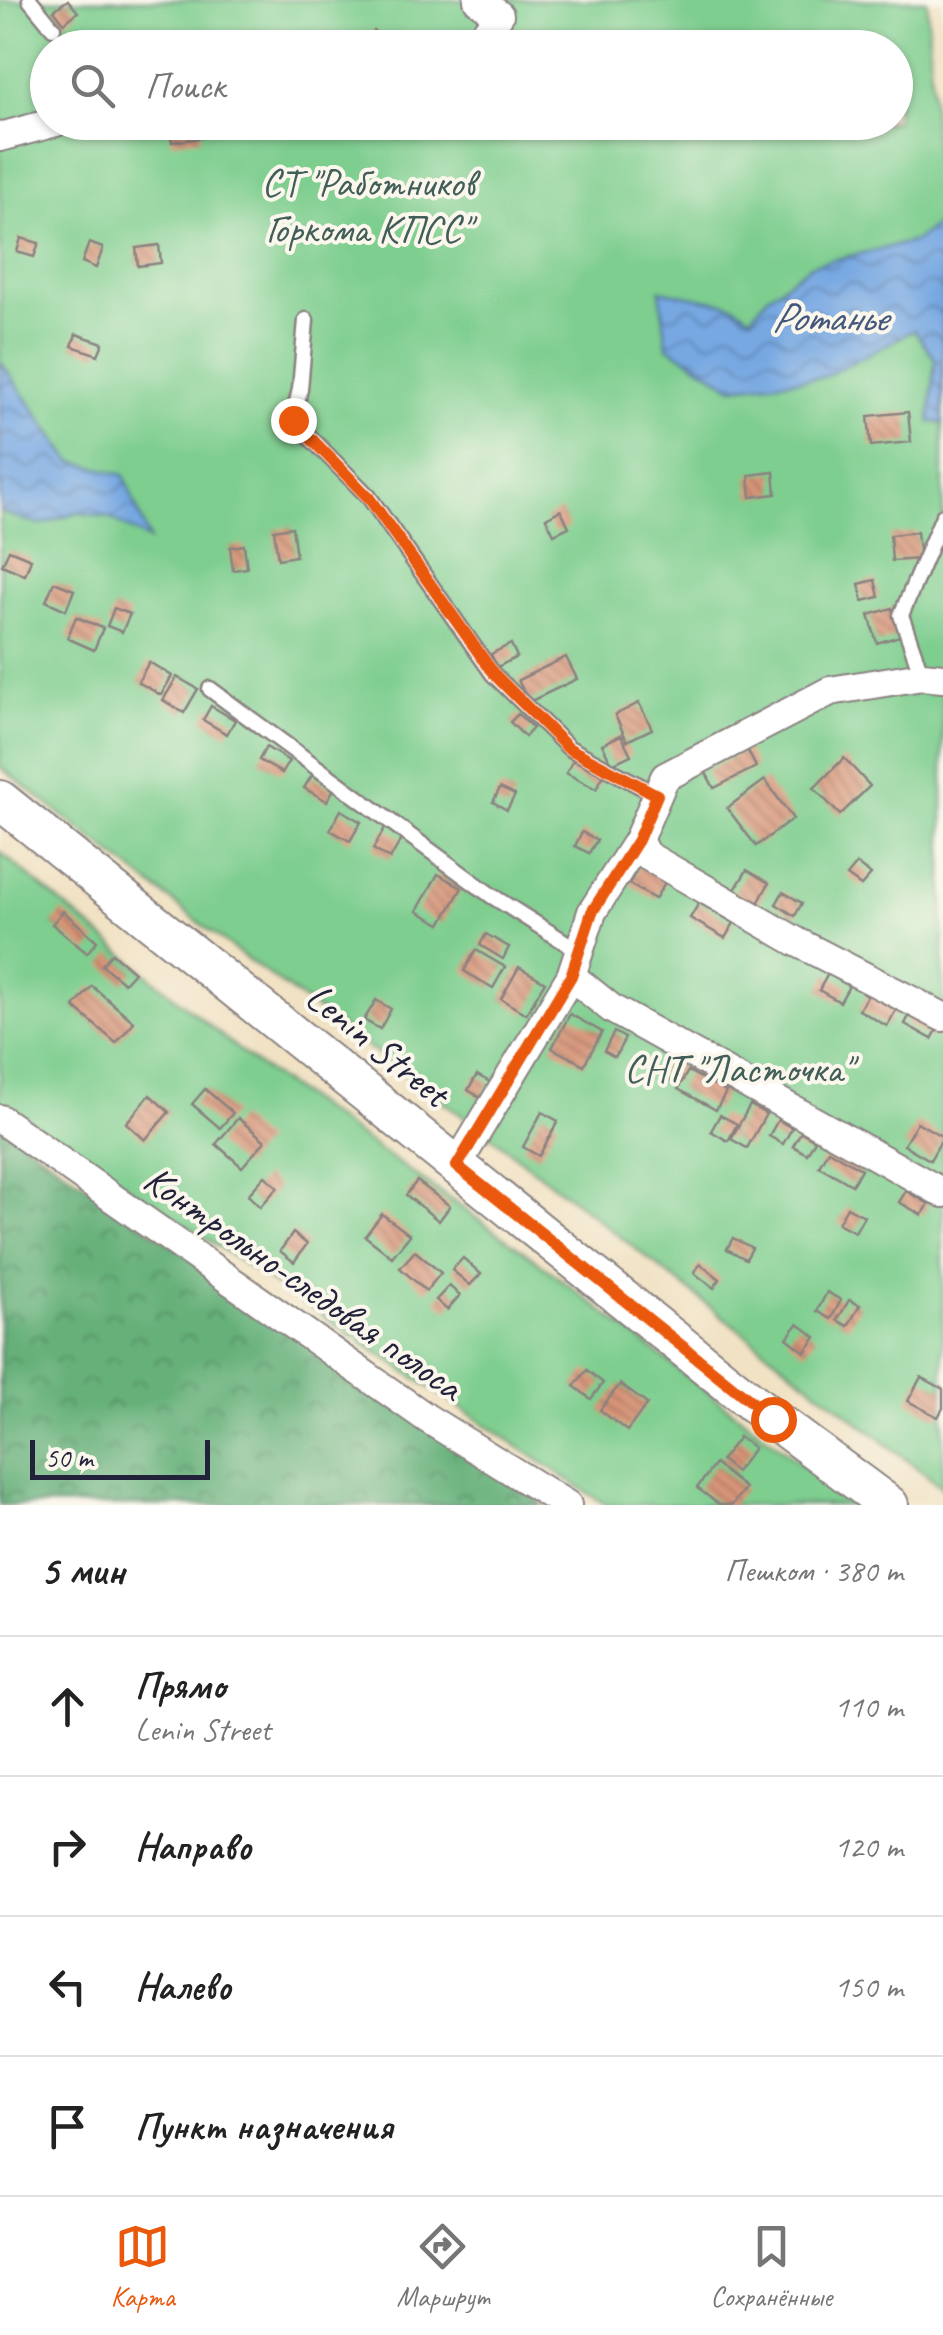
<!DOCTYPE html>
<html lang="ru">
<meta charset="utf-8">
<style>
body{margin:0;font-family:Caveat,sans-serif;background:#f2f2f2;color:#222}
.scale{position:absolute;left:30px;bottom:25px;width:180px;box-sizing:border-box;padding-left:10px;border:5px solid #22223b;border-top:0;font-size:28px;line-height:35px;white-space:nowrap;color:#22223b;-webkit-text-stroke:8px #fbf7ec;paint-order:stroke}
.stop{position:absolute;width:30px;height:30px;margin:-22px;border:8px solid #ea580c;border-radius:50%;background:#fff}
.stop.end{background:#ea580c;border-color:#fff;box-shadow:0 2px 10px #0008}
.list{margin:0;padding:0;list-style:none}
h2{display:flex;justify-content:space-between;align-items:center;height:130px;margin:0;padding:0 40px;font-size:42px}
h2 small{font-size:32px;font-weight:400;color:#767676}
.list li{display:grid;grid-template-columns:65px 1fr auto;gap:30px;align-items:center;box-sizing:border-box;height:140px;padding:0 40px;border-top:2px solid #e0e0e0}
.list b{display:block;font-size:38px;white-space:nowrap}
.list p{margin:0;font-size:32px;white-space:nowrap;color:#767676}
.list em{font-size:32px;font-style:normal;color:#767676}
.icon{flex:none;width:55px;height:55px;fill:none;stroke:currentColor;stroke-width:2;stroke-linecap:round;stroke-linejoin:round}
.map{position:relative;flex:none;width:943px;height:1505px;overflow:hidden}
.search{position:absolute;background:#fff;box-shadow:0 2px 8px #0004;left:30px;right:30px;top:30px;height:110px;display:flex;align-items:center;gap:25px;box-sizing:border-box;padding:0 35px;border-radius:55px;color:#767676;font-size:38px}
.sheet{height:690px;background:#fff}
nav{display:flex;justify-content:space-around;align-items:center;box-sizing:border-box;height:140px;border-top:2px solid #e0e0e0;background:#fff;font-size:28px;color:#767676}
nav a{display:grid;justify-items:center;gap:5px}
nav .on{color:#ea580c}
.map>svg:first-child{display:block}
.forest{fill:url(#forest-crowns);stroke:#446a5a;stroke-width:2.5}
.green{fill:#7ece8f;stroke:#507865;stroke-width:2.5;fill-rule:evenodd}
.water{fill:url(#water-waves);stroke:#4c658e;stroke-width:2.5}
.building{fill:url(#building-back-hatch)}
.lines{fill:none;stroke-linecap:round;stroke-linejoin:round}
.lane-casing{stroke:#8a8280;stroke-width:19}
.street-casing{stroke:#8a8280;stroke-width:32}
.secondary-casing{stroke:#8a8280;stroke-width:42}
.lane{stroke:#fff;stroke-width:14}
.street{stroke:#fff;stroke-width:28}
.secondary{stroke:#fff;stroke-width:38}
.route{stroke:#ea580c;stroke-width:12}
.labels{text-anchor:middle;stroke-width:8;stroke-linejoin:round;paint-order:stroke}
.park-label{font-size:40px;fill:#425e58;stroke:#fbf7ec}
.street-label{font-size:40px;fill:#22223b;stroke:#fbf7ec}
.water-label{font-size:42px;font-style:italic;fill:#44587e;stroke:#fbf7ec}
</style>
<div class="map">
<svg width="943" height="1505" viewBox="0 0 943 1505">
<defs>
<pattern id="forest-crowns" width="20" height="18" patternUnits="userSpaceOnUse" patternTransform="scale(2.5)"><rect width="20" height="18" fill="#66b17a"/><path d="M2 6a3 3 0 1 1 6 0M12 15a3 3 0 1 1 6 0" fill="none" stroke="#549065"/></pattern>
<pattern id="water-waves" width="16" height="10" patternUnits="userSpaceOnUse" patternTransform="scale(2.5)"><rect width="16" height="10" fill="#77a8e2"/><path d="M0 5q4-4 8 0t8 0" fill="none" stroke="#6188b8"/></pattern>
<pattern id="building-back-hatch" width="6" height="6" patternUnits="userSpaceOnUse" patternTransform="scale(2.5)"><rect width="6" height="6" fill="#d79478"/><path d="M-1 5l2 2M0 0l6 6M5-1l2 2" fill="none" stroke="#ae7864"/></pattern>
</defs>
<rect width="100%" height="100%" fill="#fbf7ec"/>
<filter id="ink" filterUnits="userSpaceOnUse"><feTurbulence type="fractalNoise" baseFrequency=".01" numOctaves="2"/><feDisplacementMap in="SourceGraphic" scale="20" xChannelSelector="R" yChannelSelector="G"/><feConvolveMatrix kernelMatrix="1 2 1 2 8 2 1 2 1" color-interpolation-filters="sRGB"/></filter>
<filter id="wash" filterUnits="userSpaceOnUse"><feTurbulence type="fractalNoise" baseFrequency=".0048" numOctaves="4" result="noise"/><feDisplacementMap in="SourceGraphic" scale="40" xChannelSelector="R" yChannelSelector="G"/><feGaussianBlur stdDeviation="2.25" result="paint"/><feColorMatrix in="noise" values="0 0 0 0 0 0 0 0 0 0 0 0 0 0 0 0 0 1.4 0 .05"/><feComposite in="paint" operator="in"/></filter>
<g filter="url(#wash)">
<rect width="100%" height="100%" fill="#f1e2c4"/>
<path class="forest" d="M0,1125L544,1505H0Z"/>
<g class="green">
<path d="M0,0H927L943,306V1488L492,1137L232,948L0,767ZM48,48H896V122H48Z"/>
<path d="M0,852L252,1061L528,1254L855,1505H606L0,1101Z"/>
</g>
<g class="water">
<path d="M943,219V423L930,422L935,359L914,330L824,377L733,387L667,346L660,290L734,305L751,317L768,296L811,265L915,241Z"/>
<path d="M0,361L71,461L124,475L149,540L108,517L76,512L41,525L0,512Z"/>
</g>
<g id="blocks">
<g class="building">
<path d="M68,0L78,12L64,23L54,10Z"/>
<path d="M374,31L396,48H361Z"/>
<path d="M199,122L201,138L172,142L169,124Z"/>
<path d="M393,122H415V137L392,136Z"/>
<path d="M21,238L39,243L34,257L17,252Z"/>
<path d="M89,243L103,248L96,268L82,262Z"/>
<path d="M159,245L161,263L138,266L136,248Z"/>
<path d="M76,334L103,343L98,355L72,346Z"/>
<path d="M908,412L911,442L871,446L868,416Z"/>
<path d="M774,472L776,494L751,497L749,475Z"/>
<path d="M561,510L569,527L554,534L546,518Z"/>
<path d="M292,527L296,556L278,559L274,530Z"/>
<path d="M917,532L920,559L892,561L890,535Z"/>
<path d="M244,545L247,568L233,570L230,547Z"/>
<path d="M9,550L31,559L25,575L2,565Z"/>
<path d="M875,580L879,597L863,601L859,584Z"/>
<path d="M54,582L74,590L66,610L46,601Z"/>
<path d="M114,608L130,614L122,632L107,626Z"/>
<path d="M892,608L900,636L877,643L869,615Z"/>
<path d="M76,617L103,628L94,650L67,638Z"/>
<path d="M511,644L517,657L497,667L491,654Z"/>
<path d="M566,657L577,679L529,702L518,680Z"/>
<path d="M149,662L172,676L161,695L138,682Z"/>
<path d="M177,677L198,689L184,713L163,700Z"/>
<path d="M639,703L652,729L627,741L615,715Z"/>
<path d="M211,706L235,720L227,734L203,720Z"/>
<path d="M518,714L533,728L525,737L510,722Z"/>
<path d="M621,735L631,755L612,764L602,744Z"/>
<path d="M266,747L289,761L282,773L259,760Z"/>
<path d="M747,749L756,767L714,788L705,771Z"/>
<path d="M575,757L605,773L596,789L566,773Z"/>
<path d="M844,758L870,786L840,815L814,788Z"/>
<path d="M312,775L334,789L327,801L304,788Z"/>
<path d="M765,780L793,819L756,846L727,808Z"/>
<path d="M500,788L515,795L507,810L493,802Z"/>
<path d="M341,810L361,822L350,841L330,830Z"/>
<path d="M385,828L402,838L390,859L373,849Z"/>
<path d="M582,832L597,840L589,853L575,846Z"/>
<path d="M640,864L667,879L655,899L629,884Z"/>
<path d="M857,864L871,875L861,886L847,876Z"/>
<path d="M747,870L769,883L756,907L733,893Z"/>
<path d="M438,874L462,888L441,924L417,911Z"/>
<path d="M783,892L802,903L795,916L776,904Z"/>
<path d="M699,903L734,923L725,938L690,918Z"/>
<path d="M63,911L97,941L87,953L52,924Z"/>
<path d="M486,934L509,947L503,959L480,945Z"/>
<path d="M476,950L505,967L493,988L464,971Z"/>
<path d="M112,953L134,972L124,983L102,965Z"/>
<path d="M519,967L545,982L526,1014L501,999Z"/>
<path d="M828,974L849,986L840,1002L819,990Z"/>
<path d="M92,986L134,1022L116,1043L74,1007Z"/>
<path d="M868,994L896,1010L887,1026L859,1010Z"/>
<path d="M376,1000L391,1009L380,1029L364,1020Z"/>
<path d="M570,1014L602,1032L584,1065L552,1048Z"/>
<path d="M910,1014L937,1030L932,1039L905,1024Z"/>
<path d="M614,1032L625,1038L615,1057L604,1051Z"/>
<path d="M668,1059L682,1067L673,1082L659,1074Z"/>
<path d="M688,1071L726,1092L716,1110L678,1089Z"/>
<path d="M477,1075L490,1082L481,1098L468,1090Z"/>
<path d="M205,1089L233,1113L220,1128L192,1104Z"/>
<path d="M150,1095L169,1112L145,1140L126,1123Z"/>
<path d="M750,1105L766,1114L747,1148L731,1139Z"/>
<path d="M542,1112L558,1121L539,1156L523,1147Z"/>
<path d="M720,1115L737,1124L728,1141L711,1131Z"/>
<path d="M238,1118L265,1141L242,1167L216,1144Z"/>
<path d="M778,1120L792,1128L783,1144L769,1136Z"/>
<path d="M917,1122L943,1137L930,1160L904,1145Z"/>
<path d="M801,1132L815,1140L807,1154L793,1146Z"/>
<path d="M828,1150L861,1169L852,1185L819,1166Z"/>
<path d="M265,1176L278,1187L260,1207L248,1195Z"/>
<path d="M417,1181L450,1206L439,1221L406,1195Z"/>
<path d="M906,1191L929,1204L922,1215L899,1202Z"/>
<path d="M847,1207L864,1216L855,1232L838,1223Z"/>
<path d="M382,1214L410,1235L392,1257L365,1236Z"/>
<path d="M293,1233L307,1244L294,1262L280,1251Z"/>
<path d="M733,1238L752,1248L746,1259L727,1249Z"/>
<path d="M415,1251L441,1273L426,1291L400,1268Z"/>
<path d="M463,1258L481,1274L470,1285L452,1270Z"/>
<path d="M700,1264L720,1279L714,1288L694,1273Z"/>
<path d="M449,1286L460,1295L447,1310L436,1300Z"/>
<path d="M827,1292L841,1300L831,1319L817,1311Z"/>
<path d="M849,1300L860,1305L848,1326L837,1320Z"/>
<path d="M798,1324L816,1337L805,1352L787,1338Z"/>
<path d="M587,1370L603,1383L591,1399L574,1386Z"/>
<path d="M921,1377L943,1389V1408L938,1417L908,1401Z"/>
<path d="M620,1384L647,1404L627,1431L600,1410Z"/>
<path d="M739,1437L754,1448L736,1472L721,1460Z"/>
<path d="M715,1464L745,1488L732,1505H720L697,1488Z"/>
</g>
</g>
</g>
<g filter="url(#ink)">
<use href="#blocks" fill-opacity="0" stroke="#8a8280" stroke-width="2.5"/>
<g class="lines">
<g class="lane-casing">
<g id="lane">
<path d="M30,0L53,28"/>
<path d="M306,320L300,389L293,420L369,497L493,674L569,748L657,795"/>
<path d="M922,676L901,615L943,516"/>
<path d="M210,689L492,896L579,951"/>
</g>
</g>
<g class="street-casing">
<g id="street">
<path d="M474,48L499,15L478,0"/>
<path d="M0,137L56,122"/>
<path d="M638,840L646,855L797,942L943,1017"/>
<path d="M571,976L612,1009L943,1193"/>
<path d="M0,1119L428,1419L567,1505"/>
<path d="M457,1165L571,976L592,912L638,840L665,777L830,691L922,676L943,678"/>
</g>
</g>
<g class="secondary-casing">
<path id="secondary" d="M0,800L773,1419L889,1505"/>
</g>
<use href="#lane" class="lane"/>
<use href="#street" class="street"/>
<use href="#secondary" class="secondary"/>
</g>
</g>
<g class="lines" filter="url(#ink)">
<path class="route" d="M293,420L369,498L494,674L568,748L657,795L638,840L592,912L571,976L457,1166L773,1419"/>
</g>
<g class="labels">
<g class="park-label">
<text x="368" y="196">СТ "Работников<tspan x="368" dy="46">Горкома КПСС"</tspan></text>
<text x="738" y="1082">СНТ "Ласточка"</text>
</g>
<g class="street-label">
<text transform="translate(378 1044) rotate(39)" y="14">Lenin Street</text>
<text transform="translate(304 1282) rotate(35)" y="14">Контрольно-следовая полоса</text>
</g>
<g class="water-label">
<text x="829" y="331">Ротанье</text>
</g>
</g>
</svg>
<div class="scale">50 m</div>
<div class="stop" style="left:773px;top:1419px"></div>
<div class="stop end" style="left:293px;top:420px"></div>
<div class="search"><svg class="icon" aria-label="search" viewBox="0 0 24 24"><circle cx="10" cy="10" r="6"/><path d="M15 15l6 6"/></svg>Поиск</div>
</div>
<section class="sheet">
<h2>5 мин<small>Пешком · 380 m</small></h2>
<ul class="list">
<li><svg class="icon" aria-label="ahead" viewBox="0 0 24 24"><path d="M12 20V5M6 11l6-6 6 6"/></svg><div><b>Прямо</b><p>Lenin Street</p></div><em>110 m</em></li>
<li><svg class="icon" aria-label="right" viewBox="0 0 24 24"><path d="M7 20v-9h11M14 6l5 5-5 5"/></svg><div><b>Направо</b></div><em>120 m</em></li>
<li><svg class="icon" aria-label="left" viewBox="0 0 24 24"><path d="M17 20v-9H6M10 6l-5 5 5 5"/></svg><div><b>Налево</b></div><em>150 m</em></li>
<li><svg class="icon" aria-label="arrive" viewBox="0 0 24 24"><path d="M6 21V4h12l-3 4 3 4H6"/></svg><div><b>Пункт назначения</b></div></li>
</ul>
</section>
<nav>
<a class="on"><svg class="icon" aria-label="map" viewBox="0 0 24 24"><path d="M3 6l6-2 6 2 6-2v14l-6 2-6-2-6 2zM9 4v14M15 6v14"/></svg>Карта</a>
<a><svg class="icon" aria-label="directions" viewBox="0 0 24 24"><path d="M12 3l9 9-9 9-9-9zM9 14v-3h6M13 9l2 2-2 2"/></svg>Маршрут</a>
<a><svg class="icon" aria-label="saved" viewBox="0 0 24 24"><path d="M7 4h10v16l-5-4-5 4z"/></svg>Сохранённые</a>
</nav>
